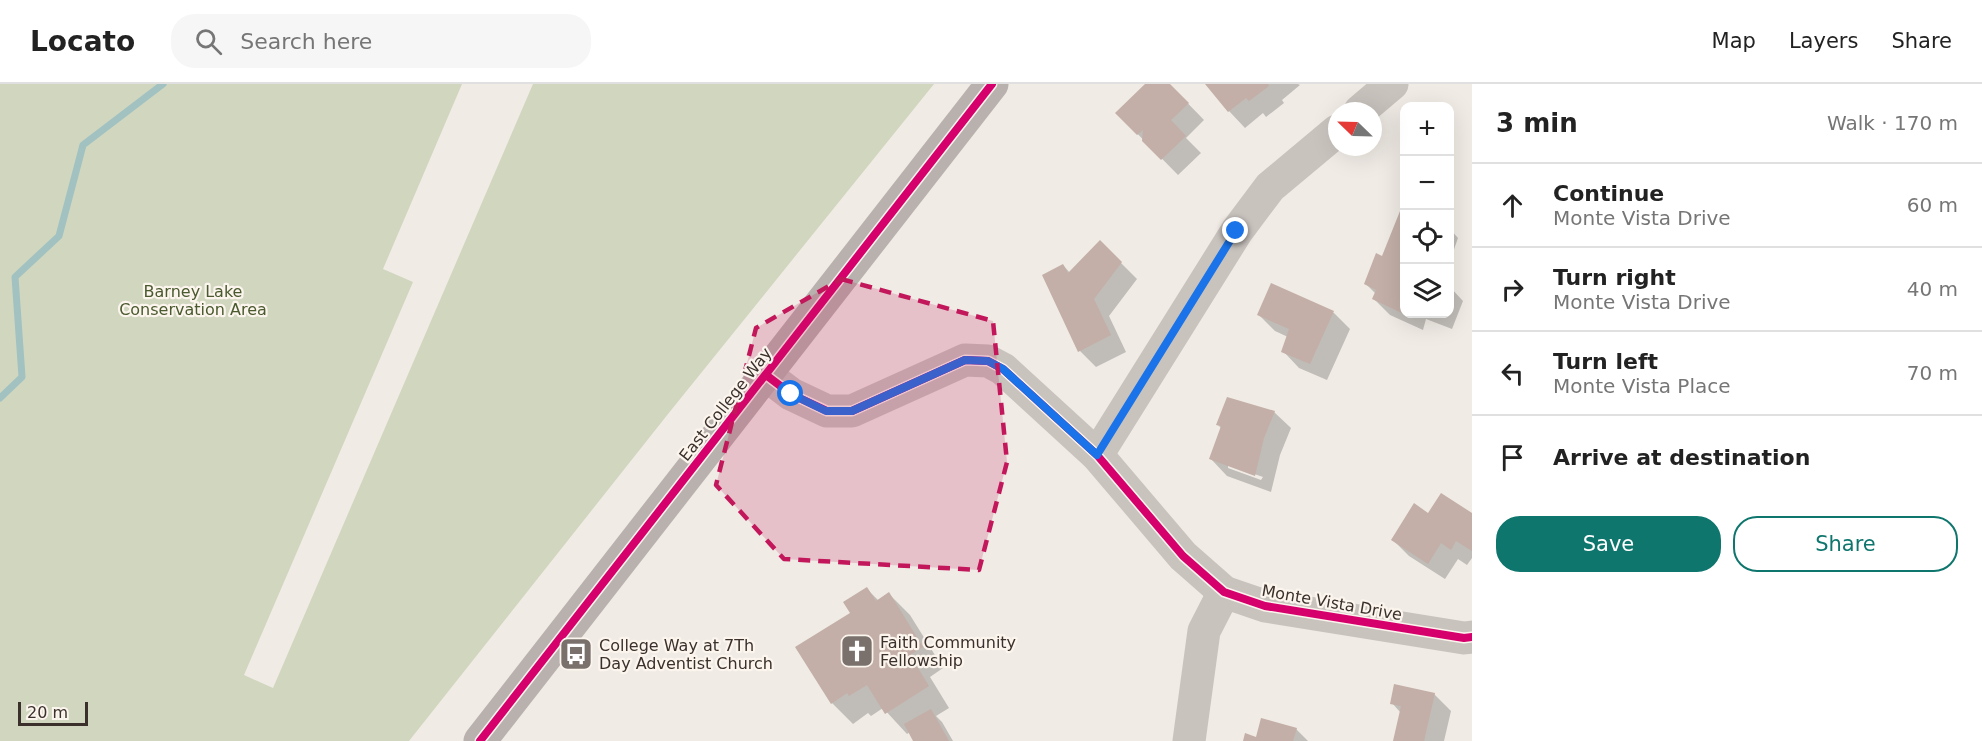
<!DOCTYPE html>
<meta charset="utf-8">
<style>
body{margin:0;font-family:"DejaVu Sans",sans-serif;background:#f6f6f6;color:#222}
.controls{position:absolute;right:18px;top:18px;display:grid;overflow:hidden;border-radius:12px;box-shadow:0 6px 24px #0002}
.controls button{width:54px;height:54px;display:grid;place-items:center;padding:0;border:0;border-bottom:2px solid #e0e0e0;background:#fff;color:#222;font:30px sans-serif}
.compass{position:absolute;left:1328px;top:18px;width:54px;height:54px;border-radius:50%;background:#fff;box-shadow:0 6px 24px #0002;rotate:293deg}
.scale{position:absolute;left:18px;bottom:15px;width:70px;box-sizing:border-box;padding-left:6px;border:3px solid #3b302b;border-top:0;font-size:16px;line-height:21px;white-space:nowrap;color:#3b302b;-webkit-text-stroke:4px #fbf5ee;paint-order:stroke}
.stop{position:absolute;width:18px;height:18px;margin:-14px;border:4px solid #1a73e8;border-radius:50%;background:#fff}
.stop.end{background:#1a73e8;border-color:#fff;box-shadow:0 2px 6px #0008}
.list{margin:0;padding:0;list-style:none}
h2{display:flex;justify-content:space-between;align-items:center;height:78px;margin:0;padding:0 24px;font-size:26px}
h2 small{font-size:20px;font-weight:400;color:#767676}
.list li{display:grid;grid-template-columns:39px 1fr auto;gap:18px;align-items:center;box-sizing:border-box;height:84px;padding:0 24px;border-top:2px solid #e0e0e0}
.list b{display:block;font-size:22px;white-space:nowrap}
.list p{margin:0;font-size:20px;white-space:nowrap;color:#767676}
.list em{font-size:20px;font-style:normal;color:#767676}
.actions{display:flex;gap:12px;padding:18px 24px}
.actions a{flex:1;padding:14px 0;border:2px solid #0f766e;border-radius:24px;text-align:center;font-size:21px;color:#0f766e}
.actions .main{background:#0f766e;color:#fff}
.icon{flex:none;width:33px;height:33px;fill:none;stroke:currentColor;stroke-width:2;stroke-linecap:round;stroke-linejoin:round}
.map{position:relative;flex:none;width:1472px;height:657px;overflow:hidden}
header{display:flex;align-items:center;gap:36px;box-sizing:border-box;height:84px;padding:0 30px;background:#fff;border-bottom:2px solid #e0e0e0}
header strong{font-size:28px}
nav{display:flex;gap:33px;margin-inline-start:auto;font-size:21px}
.search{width:420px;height:54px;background:#f6f6f6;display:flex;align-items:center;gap:15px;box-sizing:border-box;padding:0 21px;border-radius:24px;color:#767676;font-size:22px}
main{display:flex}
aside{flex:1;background:#fff}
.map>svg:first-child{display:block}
.green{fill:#d1d6bf}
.shadow{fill:#0003;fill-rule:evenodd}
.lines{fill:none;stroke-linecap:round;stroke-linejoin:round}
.stream{stroke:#a1c2c1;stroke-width:7}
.building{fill:#c3afa7}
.minor{stroke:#c9c3be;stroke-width:33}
.major{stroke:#b8b1ad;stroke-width:33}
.cycleway-casing{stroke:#fbf5ee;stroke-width:11}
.cycleway{stroke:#d6006c;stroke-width:8}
.route{stroke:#1a73e8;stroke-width:8}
.marked{fill:#c2185b;fill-opacity:0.2;stroke:#c2185b;stroke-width:4.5;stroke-dasharray:12 8;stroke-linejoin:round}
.labels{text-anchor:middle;stroke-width:4.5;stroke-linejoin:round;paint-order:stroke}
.park-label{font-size:16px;fill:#4a5a2e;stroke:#fbf5ee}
.street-label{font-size:16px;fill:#3b302b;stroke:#fbf5ee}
.poi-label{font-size:16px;fill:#3b302b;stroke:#fbf5ee;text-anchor:start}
</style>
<header>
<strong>Locato</strong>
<div class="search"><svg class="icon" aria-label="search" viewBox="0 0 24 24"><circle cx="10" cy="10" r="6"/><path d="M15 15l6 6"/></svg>Search here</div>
<nav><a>Map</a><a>Layers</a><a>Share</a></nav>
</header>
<main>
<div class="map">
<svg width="1472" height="657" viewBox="0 0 1472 657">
<rect width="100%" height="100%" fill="#f0ebe5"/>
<path class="green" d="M0,0H462L383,185L413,198L244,591L273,604L533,0H934L668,330L409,657H0Z"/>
<g class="shadow">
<path d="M1147,0H1169L1204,36L1186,54L1201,69L1178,91L1117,29Z"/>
<path d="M1207,0H1298L1300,1L1282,16L1284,19L1266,33L1263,29L1245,44L1229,27Z"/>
<path d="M1404,121V230H1450V203L1463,217L1452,245L1426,235L1423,246L1390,231L1374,215L1376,210L1365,199L1383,174Z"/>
<path d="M1450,145L1458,154L1450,177Z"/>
<path d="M1100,158L1137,195L1109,232L1126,268L1096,283L1080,267L1063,181L1070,189Z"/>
<path d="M1272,201L1334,229L1350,245L1327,296L1299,284L1283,267L1288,253L1275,247L1258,230Z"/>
<path d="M1274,328L1291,344L1280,371L1271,408L1227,392L1211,375L1222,345L1218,341ZM1228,381L1263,393L1261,396L1228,384Z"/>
<path d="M1429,431H1472V474L1467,481L1458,475L1445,495L1409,472L1393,456Z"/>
<path d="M867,505L879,517L889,510L910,531L943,584L930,593L949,624L936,632L942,638L953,657H915L910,648L907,650L883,624L871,632L868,629L853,640L832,619L852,529Z"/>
<path d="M1434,610L1451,627L1444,657H1394L1401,629L1392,619Z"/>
<path d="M1296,645L1308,657H1244Z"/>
</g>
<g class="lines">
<path class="stream" d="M0,314L22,293L15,193L59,152L83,61L163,0"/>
</g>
<g class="building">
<path d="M1145,0H1170L1189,19L1171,36L1186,52L1161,76L1142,57L1143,46L1137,51L1115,29Z"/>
<path d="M1205,0H1268L1269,2L1249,17L1246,14L1228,28Z"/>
<path d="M1404,117V230L1372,215L1376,206L1364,200L1376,169L1382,172Z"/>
<path d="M1100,156L1122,178L1094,215L1111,251L1078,268L1042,191L1063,180L1068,189Z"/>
<path d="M1271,199L1334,227L1310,280L1281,268L1289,245L1257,231Z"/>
<path d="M1227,313L1275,327L1264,354L1255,392L1209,375L1221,342L1216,341Z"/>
<path d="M1441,409L1472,429V467L1456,457L1451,466L1441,459L1428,480L1391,456L1414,419L1428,429Z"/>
<path d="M867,503L876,517L889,508L923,563L910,571L929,602L885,630L867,601L849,612L847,609L831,620L795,563L850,529L843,518Z"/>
<path d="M1394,600L1435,609L1424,657H1393L1401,622L1390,620Z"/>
<path d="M931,625L949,657H913L904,640Z"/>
<path d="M1261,634L1297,644L1293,657H1243L1245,649L1256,653Z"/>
</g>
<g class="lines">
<g class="minor">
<path d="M1360,27L1392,0"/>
<path d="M766,291L791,310L827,327H852L965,276L988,277L1003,285L1097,371L1183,472L1224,508L1265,522L1464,554L1472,553"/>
<path d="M1097,371L1237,147L1270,103L1337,47"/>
<path d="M1189,657L1204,547L1224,508"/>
</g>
<path class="major" d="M480,657L992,0"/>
<g class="cycleway-casing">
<g id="cycleway">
<path d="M766,291L791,310L827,327H852L965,276L988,277L1003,285L1097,371L1183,472L1224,508L1265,522L1464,554L1472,553"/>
<path d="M480,657L992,0"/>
</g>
</g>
<use href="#cycleway" class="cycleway"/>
</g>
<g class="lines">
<path class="route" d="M791,310L826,327H852L965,276L988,277L1003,285L1097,371L1236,147"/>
</g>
<path class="marked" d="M841,195L993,237L1007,378L979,486L784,475L716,401L756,244Z"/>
<defs>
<g id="church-square" transform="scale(1.725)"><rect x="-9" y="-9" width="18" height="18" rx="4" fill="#7a716c" stroke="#fbf5ee"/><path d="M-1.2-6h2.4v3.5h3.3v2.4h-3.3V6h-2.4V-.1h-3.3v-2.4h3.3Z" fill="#fff"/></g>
<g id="bus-square" transform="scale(1.725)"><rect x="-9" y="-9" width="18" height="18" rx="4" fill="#7a716c" stroke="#fbf5ee"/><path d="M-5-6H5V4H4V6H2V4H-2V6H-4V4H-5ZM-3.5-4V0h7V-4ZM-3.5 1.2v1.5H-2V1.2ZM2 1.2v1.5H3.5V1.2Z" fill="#fff"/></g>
</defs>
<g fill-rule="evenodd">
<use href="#church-square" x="857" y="567"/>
<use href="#bus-square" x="576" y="570"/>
</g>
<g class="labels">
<g class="park-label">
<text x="193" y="213">Barney Lake<tspan x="193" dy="18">Conservation Area</tspan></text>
</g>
<g class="street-label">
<text transform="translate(725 320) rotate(-52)" y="6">East College Way</text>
<text transform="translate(1332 518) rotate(10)" y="6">Monte Vista Drive</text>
</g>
<g class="poi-label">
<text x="880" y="564">Faith Community<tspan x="880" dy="18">Fellowship</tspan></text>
<text x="599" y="567">College Way at 7Th<tspan x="599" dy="18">Day Adventist Church</tspan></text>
</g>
</g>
</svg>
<div class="controls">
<button>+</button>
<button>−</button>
<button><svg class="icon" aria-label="locate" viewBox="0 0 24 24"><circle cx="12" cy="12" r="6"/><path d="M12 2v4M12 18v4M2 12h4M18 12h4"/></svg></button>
<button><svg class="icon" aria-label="layers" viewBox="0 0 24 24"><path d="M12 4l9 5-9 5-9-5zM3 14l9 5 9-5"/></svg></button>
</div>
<svg class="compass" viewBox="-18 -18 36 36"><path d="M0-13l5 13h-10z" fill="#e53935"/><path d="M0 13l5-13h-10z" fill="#767676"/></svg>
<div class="scale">20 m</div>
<div class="stop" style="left:791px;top:310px"></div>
<div class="stop end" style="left:1236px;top:147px"></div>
</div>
<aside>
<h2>3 min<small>Walk · 170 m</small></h2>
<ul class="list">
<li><svg class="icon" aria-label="ahead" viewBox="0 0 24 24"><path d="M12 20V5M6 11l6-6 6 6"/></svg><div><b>Continue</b><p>Monte Vista Drive</p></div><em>60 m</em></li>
<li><svg class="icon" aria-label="right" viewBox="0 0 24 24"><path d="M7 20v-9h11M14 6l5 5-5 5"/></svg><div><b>Turn right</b><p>Monte Vista Drive</p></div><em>40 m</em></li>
<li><svg class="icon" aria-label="left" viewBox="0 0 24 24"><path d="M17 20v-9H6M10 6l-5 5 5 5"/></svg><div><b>Turn left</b><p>Monte Vista Place</p></div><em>70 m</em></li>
<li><svg class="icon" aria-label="arrive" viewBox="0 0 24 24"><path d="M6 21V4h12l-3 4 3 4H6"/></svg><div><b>Arrive at destination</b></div></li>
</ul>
<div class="actions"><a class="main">Save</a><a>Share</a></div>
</aside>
</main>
